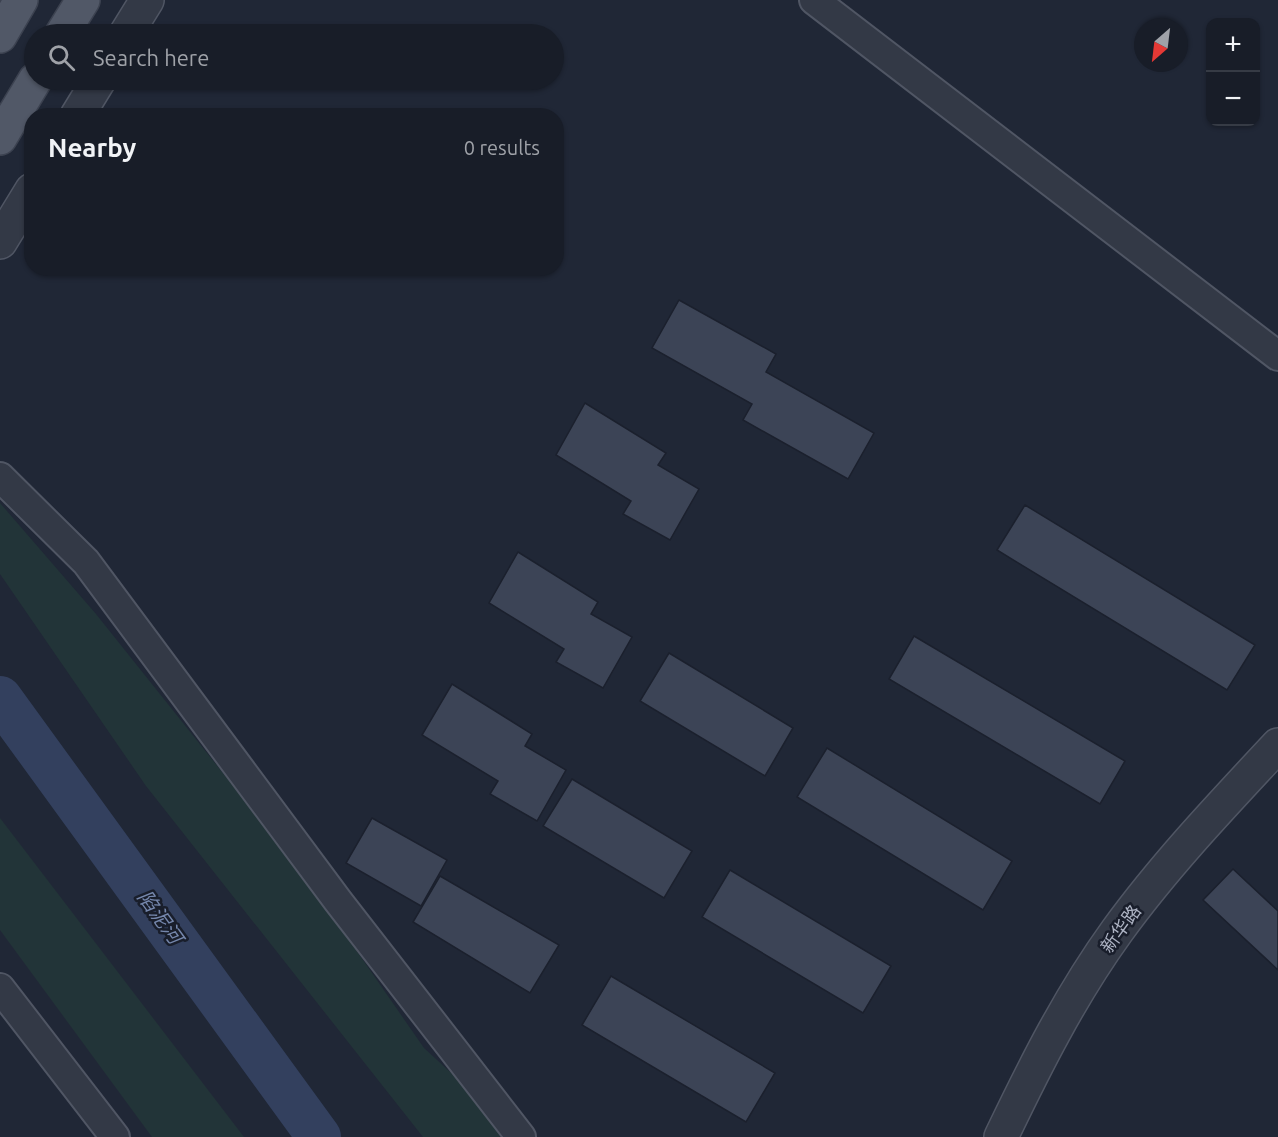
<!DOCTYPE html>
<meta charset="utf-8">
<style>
body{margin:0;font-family:Ubuntu,"Noto Sans SC",sans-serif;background:#252a34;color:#f1f3f6}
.controls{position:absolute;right:18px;top:18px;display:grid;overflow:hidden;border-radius:12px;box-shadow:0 2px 4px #0004}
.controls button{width:54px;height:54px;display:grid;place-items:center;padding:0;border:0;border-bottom:2px solid #363b45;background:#181d28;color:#f1f3f6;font:30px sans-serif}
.compass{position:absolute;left:1134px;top:18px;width:54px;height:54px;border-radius:50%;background:#181d28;box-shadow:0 2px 4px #0004;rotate:208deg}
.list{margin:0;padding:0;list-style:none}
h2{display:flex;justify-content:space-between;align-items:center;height:78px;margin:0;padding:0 24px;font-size:26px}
h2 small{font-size:20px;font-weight:400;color:#9fa2a8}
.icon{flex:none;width:33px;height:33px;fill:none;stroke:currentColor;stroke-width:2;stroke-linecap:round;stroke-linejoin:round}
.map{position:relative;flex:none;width:1278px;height:1137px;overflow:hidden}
.search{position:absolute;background:#181d28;box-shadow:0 2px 4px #0004;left:24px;top:24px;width:540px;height:66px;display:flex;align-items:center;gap:15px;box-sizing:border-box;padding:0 21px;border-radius:33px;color:#9fa2a8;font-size:22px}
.panel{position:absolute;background:#181d28;box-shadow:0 2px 4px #0004;left:24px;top:108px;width:540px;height:168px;border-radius:24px}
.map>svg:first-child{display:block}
.green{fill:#223438}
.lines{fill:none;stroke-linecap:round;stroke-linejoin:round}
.river{stroke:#33405e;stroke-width:44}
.building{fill:#3c4456;stroke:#1b202d;stroke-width:1.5}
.minor-casing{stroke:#505664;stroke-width:32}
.tertiary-casing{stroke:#505664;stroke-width:36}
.primary-casing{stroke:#3c4250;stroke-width:36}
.minor{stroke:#333946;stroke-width:28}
.tertiary{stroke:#333946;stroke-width:33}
.primary{stroke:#515867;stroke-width:33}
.labels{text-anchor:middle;stroke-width:5;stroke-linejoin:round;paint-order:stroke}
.street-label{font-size:18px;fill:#adb3c3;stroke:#191e2b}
.water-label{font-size:20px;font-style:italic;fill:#7587ac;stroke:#191e2b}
</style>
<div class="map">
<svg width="1278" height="1137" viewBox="0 0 1278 1137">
<rect width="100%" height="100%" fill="#202736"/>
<g class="green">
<path d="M0,503L96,614L302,872L424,1048L521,1137H423L146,786L0,574Z"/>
<path d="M0,818L244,1137H152L0,930Z"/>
</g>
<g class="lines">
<path class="river" d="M0,698L319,1137"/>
</g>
<g class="building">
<path d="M679,300L776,354L766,372L874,433L848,479L743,420L752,404L652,348Z"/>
<path d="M585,403L666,453L658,465L699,489L670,540L623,514L631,501L556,455Z"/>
<path d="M1025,505L1255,645L1227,690L997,550Z"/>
<path d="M518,552L598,602L591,614L632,637L603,688L556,662L564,649L489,603Z"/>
<path d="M914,636L1125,761L1100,804L889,679Z"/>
<path d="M669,653L793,728L765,776L640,701Z"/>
<path d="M452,684L532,734L525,746L566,770L537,821L490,794L498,781L422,735Z"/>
<path d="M827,748L1012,861L983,910L797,797Z"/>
<path d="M572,779L692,851L664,898L543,826Z"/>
<path d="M372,818L447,860L421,906L346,863Z"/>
<path d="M1233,869L1278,911V970L1203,900Z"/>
<path d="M730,870L891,966L863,1013L702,917Z"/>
<path d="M440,876L559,945L530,993L413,922Z"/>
<path d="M611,976L775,1073L746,1122L582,1025Z"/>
</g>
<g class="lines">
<g class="minor-casing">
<g id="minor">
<path d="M814,0L1278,356"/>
<path d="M0,477L86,562L338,901L521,1137"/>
<path d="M0,988L115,1137"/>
</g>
</g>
<g class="tertiary-casing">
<g id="tertiary">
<path d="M126,34L147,0"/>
<path d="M77,116L99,80"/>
<path d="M0,242L32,190"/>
<path d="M1001,1137C1035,1066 1070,996 1117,931C1165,865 1222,805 1278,745"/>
</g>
</g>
<g class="primary-casing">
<g id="primary">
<path d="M62,34L83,0"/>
<path d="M0,36L21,0"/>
<path d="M0,138L35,80"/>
</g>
</g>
<use href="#minor" class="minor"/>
<use href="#tertiary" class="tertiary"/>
<use href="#primary" class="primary"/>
</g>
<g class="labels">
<g class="street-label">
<text transform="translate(1121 929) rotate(-54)" y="6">新华路</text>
</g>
<g class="water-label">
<text transform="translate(160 917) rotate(54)" y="7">陷泥河</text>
</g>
</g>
</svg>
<div class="controls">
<button>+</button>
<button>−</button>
</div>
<svg class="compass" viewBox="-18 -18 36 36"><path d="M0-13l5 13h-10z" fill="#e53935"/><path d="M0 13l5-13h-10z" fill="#9fa2a8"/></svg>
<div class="search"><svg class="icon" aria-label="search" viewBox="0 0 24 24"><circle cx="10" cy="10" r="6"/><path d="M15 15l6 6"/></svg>Search here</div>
<section class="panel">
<h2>Nearby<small>0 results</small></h2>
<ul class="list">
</ul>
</section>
</div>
